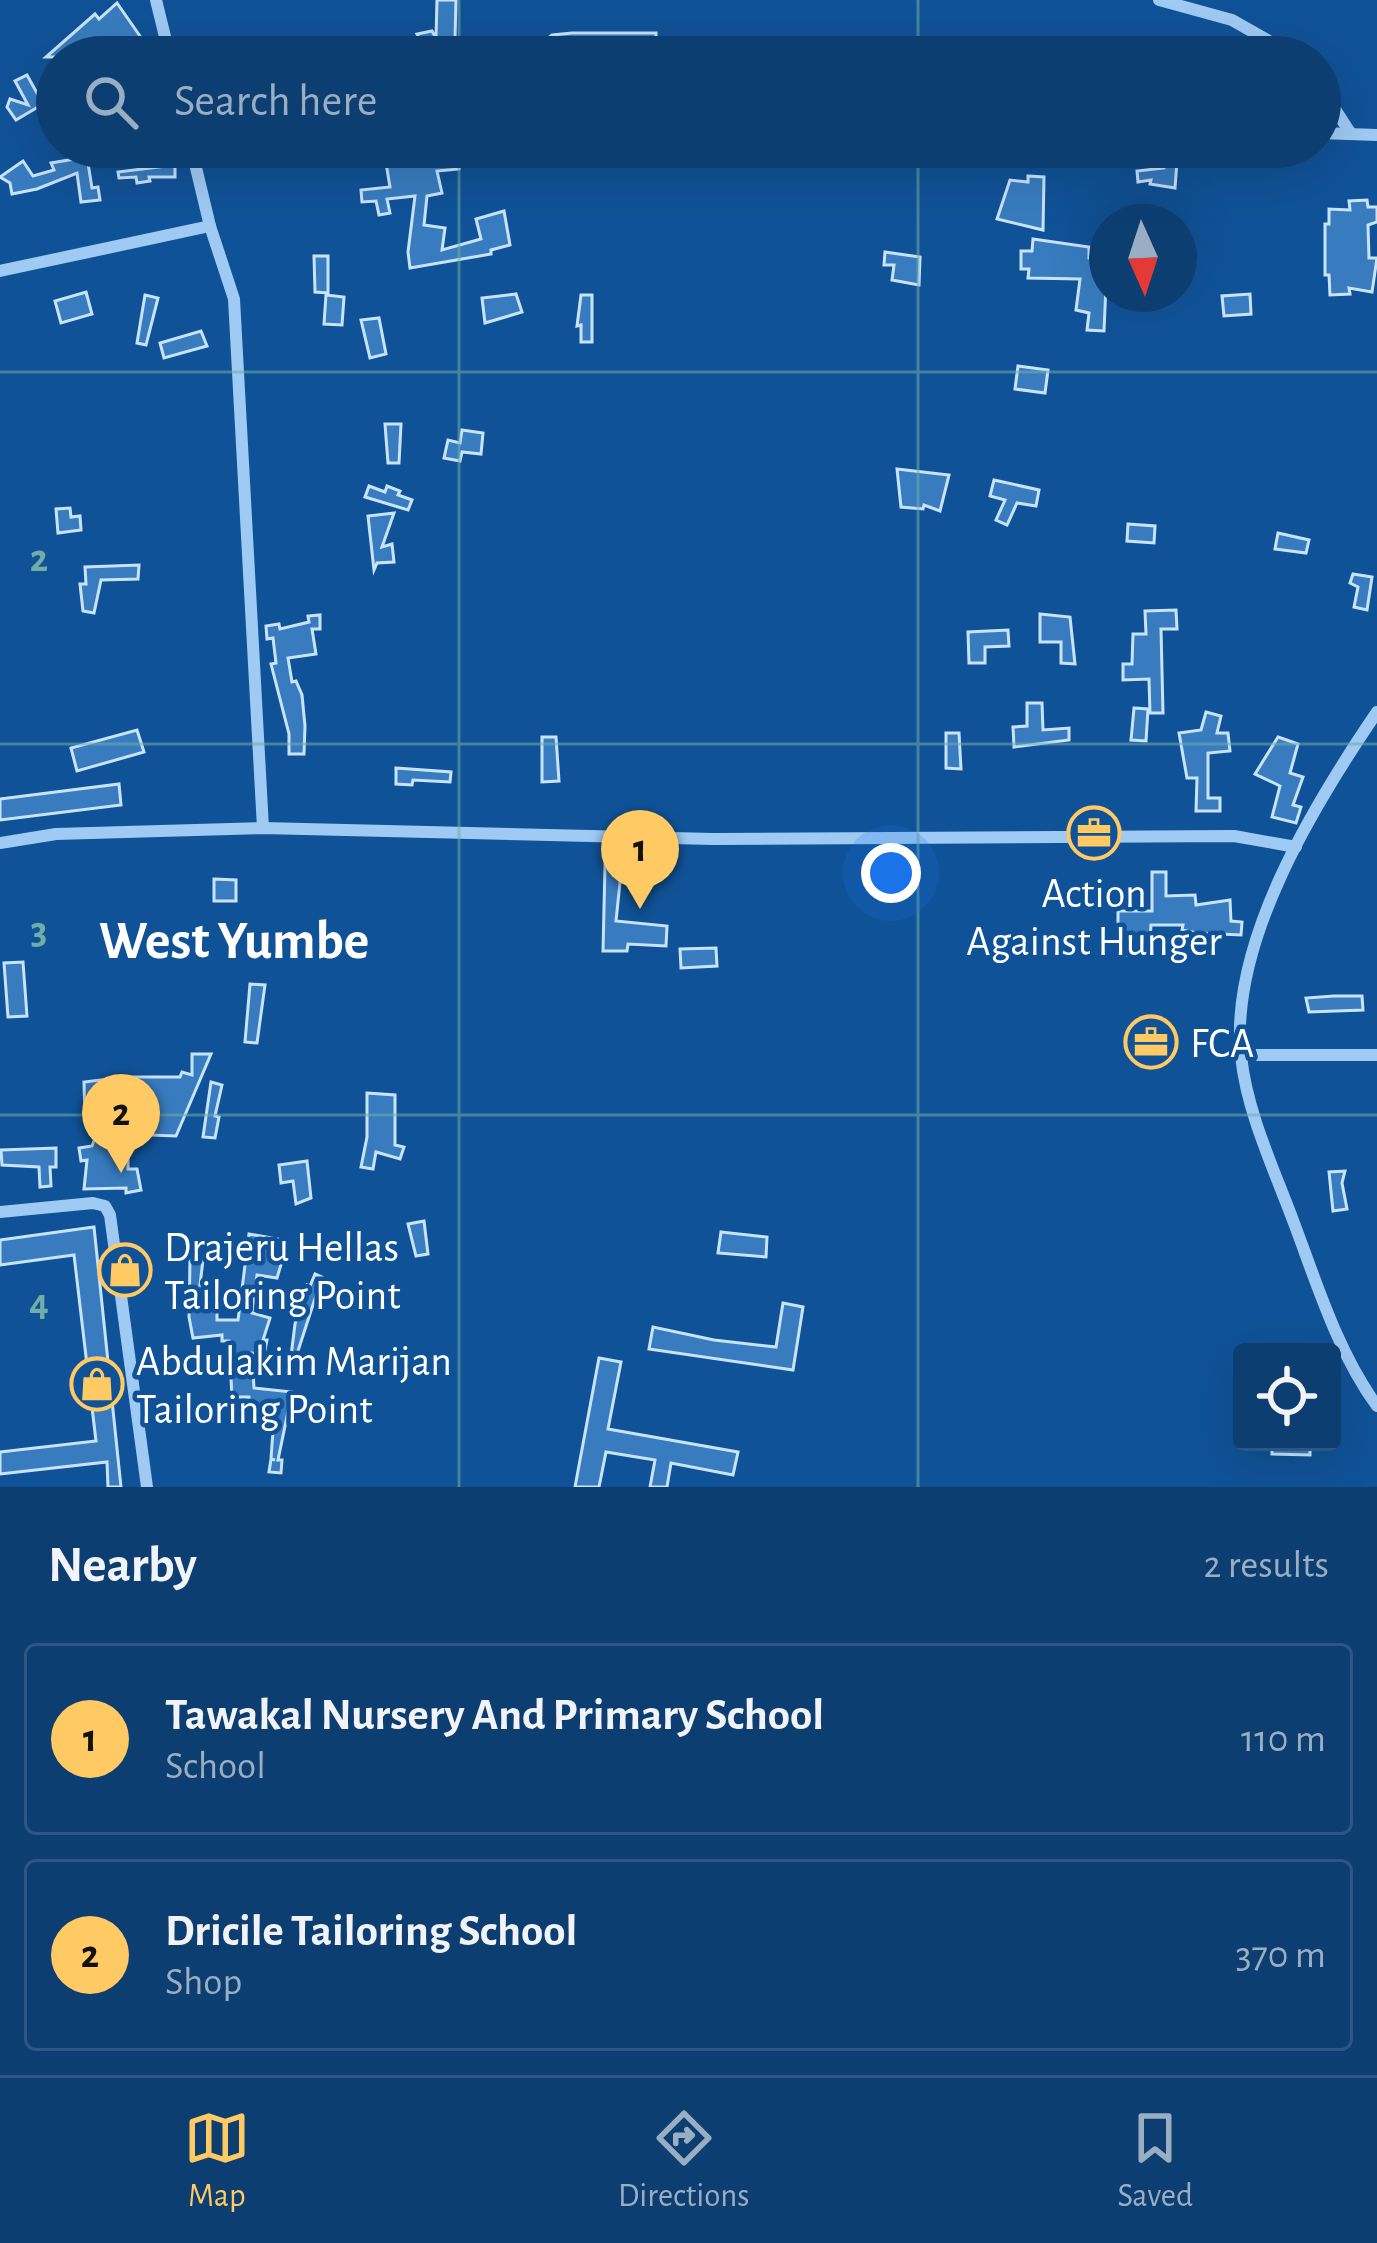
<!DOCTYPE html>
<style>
body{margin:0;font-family:"Alegreya Sans",sans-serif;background:#1a4979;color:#f1f3f6}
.controls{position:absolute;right:36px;bottom:36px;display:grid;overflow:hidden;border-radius:12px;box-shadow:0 12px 48px #0002}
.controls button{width:108px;height:108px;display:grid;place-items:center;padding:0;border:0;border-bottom:3px solid #2c5784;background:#0c3e71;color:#f1f3f6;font:60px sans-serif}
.compass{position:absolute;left:1089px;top:204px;width:108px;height:108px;border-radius:50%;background:#0c3e71;box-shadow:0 12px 48px #0002;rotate:177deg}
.you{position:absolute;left:891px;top:873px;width:42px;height:42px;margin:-30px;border:9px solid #fff;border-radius:50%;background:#1a73e8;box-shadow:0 0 0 18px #1a73e833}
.badge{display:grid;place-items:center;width:78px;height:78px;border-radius:50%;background:#ffc963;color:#111;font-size:39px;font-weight:700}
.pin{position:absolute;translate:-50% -99px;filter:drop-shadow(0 3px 6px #0008)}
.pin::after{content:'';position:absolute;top:63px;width:42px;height:36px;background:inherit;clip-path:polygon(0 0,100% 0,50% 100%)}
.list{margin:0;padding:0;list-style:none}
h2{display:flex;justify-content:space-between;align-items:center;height:156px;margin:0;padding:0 48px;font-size:51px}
h2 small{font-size:39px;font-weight:400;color:#9aaec3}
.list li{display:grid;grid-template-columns:78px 1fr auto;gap:36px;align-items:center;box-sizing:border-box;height:192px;margin:0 24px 24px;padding:0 24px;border:3px solid #2c5784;border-radius:12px}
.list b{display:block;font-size:45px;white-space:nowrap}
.list p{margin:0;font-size:39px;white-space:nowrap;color:#9aaec3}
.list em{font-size:39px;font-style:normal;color:#9aaec3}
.icon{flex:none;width:66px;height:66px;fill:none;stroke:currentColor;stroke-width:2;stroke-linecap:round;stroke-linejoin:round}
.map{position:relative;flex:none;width:1377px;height:1487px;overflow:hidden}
.search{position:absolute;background:#0c3e71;box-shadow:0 12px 48px #0002;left:36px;right:36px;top:36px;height:132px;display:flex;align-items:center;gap:30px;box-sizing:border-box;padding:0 42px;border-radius:66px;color:#9aaec3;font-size:45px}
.sheet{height:588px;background:#0c3e71}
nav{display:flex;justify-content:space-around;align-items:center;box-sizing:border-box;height:168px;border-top:3px solid #2c5784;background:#0c3e71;font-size:33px;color:#9aaec3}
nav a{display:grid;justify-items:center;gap:6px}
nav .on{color:#ffc963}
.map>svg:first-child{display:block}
.building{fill:#387cbf;stroke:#c8e3fe;stroke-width:3}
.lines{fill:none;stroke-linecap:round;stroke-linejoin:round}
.street{stroke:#9fcaf4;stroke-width:12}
.grid{fill:none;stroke:#6fada8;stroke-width:3;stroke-opacity:0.55}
.labels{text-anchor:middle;stroke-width:9;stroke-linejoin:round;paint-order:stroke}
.poi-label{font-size:42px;fill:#fff;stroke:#105297;text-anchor:start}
.district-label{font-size:54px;font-weight:bold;fill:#fff;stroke:#105297}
.grid-label{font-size:39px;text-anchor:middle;font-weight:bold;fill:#6fada8;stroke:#105297;stroke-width:9;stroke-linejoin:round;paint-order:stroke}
</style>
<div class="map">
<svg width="1377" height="1487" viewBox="0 0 1377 1487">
<rect width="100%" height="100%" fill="#105297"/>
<g class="building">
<path d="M437,0H456L455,39L438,41L447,57H430L417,34L432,31L436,38Z"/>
<path d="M117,3L149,49L138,56L129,43L111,57H46L95,14L99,19Z"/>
<path d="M572,33H656V48L592,47L561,51V57H509V51L538,46L552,35Z"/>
<path d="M27,75L43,104L16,120L7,107L10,99L28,105L15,81Z"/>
<path d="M428,147H456L459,169L437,171L442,193L427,196L424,225L445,228L442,250L481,239L476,219L504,211L510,245L491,250V254L410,268L408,252L415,196L387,199L390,213L379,215L376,201L362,202L361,190L390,187L384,151L395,148L398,161L429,154Z"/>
<path d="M87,157L92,188L98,187L100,200L81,202L77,173L37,189L12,194L10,183L0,177L23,161L33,176L54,170L51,163Z"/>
<path d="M1165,159L1177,161L1175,188L1150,184L1151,180L1138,182L1137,171L1164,168Z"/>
<path d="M175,165V177H149L150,181L137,183L136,177L119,178L118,172Z"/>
<path d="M1028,176L1044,177L1043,230L997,219L1010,180L1028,182Z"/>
<path d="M1367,200L1368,207H1377V222L1368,225L1369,258H1377L1372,292L1349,288L1350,294L1330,295L1329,275H1325V224H1329V209L1350,210L1349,201Z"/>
<path d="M1033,239L1089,247V258L1107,262L1104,331L1087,330L1089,313L1076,310L1080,279L1028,278L1029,269H1021V251H1032Z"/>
<path d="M885,252L920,257L919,285L892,280L894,265H884Z"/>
<path d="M314,256H328V293L315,292Z"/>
<path d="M86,292L92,314L61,323L55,301Z"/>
<path d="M516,294L522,312L485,323L482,298Z"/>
<path d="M1250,294L1251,314L1224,316L1222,296Z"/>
<path d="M145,295L158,298L146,345L137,343Z"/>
<path d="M326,295L344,297L342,325L324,324Z"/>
<path d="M581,295H592V342H581V325L577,326Z"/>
<path d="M379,318L386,354L370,358L361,320Z"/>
<path d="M201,331L207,346L164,358L160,343Z"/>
<path d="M1018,366L1048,370L1045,393L1015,389Z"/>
<path d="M385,424H401L399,463H388Z"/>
<path d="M462,430L483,433L481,454L462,452L460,461L444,458L448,440L460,443Z"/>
<path d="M897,469L949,475L940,511L924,505L923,509L901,507Z"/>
<path d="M994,480L1039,490L1036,506L1017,503L1007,525L996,520L1005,500L990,496Z"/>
<path d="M369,486L385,492L387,486L400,491L398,495L412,500L408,510L365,497Z"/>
<path d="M70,508L71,517L80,516L81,530L58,533L56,509Z"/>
<path d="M394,513L382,547L392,544L394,562L377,563L374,570L368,516Z"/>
<path d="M1128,524L1155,526L1154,543L1127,541Z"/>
<path d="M1278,533L1309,540L1306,553L1275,549Z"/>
<path d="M139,565L138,579L101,580L94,613L83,611L80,584H86L85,567Z"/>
<path d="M1353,574L1372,577L1367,610L1354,607L1358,587L1350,583Z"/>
<path d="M1176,610L1177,629H1161L1163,713H1150L1149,679L1123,680V664H1132L1133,634H1146L1145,611Z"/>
<path d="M1040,614L1070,617L1075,664L1061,663V642H1040Z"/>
<path d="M320,615V629H312L316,654L288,658L292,682L296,681L302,695L305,726L304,754H289V734L271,664L276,663L273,638L267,639L266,626L279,624L280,629L309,622L308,616Z"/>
<path d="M1008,630L1009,646L985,647V663H969L968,632Z"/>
<path d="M1027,703H1042L1043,730L1069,728V740L1014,747L1013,727L1027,726Z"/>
<path d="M1134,708L1148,709L1146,741L1131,740Z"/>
<path d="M1206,712L1221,716L1217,733H1228L1230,751L1208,753V798H1220V811H1196L1197,778H1187L1179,733L1201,730Z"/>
<path d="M137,730L144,752L77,771L71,748Z"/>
<path d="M946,733H959L961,769L946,768Z"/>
<path d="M542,737H556L559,781L542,782Z"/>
<path d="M1278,737L1298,744L1290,773L1303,777L1293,805L1301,807L1296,823L1272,817L1280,786L1255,774Z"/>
<path d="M396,768L451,772L450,782L413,780L412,785L396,784Z"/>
<path d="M119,784L121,805L0,820V799Z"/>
<path d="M605,865L640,866V882H620L616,921L667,926L666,946L628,944L627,951H603Z"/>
<path d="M1152,872H1166V896L1195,895L1196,905L1230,900L1231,921L1242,922L1241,935L1197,933L1182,930L1183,925H1151L1149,956L1121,955L1123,926H1118V911H1152Z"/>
<path d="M214,879L236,880V901H214Z"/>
<path d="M716,948L717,966L681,968L680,949Z"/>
<path d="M23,962L27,1016L8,1017L4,963Z"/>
<path d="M250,984L265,985L257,1043L245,1042Z"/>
<path d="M1334,996H1362L1363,1010L1309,1012L1306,998Z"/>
<path d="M192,1054H211L176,1136L122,1134L118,1157H128V1169H137L141,1190L126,1193V1188L84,1189L87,1160L81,1161L79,1148L92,1146L101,1123L85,1121L84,1082L125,1077H180L182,1072L192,1075Z"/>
<path d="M211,1082L222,1085L215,1116L219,1117L215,1138L203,1137Z"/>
<path d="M367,1093L395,1095V1145L404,1147L400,1159L376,1152L373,1169L361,1167L367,1137Z"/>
<path d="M56,1148V1167H50L51,1186L40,1187L39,1167L2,1165L1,1150Z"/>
<path d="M307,1161L311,1198L296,1204L293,1181L281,1183L279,1165Z"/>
<path d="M1345,1171L1342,1183L1347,1209L1333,1211L1329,1172Z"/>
<path d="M424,1221L428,1254L416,1256L408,1224Z"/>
<path d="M94,1227L121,1487H108L107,1462L0,1474V1452L96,1441L74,1255L0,1265V1240Z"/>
<path d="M721,1232L767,1237L766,1257L718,1253Z"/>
<path d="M249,1234L288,1241L277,1278L257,1275L252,1313L270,1318L263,1340H267L264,1355L252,1353L254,1388L292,1392L278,1460H282L281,1473L269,1472L271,1459L275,1460L271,1459L274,1416L252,1417L249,1397H232L229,1341H222V1335L193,1338L189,1317L190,1259L203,1260L200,1285L217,1286V1320H238Z"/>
<path d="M315,1274L322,1277L296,1357L291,1356L295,1324L307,1285L310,1286Z"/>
<path d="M783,1303L803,1307L793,1370L649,1349L653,1327L714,1340L776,1347Z"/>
<path d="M599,1358L621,1362L608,1429L738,1452L733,1475L671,1463L667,1487H650L655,1460L606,1452L599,1487H575Z"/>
<path d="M1272,1442H1310V1455L1272,1454Z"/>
</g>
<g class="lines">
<g class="street">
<path d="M156,0L170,57"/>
<path d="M1159,0L1232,20L1297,57"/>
<path d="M1320,86L1351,134"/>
<path d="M1320,133L1377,135"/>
<path d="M191,147L210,226L234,299L263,828"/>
<path d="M0,271L210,226"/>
<path d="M1377,712C1315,803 1229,942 1241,1056C1247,1113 1274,1169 1294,1223C1317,1284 1338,1353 1377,1406"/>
<path d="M0,843L56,834L263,828L713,839L1234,836L1296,847"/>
<path d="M1241,1055H1377"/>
<path d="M0,1212L93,1203L105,1206L110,1215L147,1487"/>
</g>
</g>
<path class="grid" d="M459,0V57M918,0V57M459,147V1487M918,147V1487M0,372H1377M0,744H1377M0,1115H1377"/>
<defs>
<g id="office-ring" transform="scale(2.7)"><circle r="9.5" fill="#105297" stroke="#ffc963" stroke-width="1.5"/><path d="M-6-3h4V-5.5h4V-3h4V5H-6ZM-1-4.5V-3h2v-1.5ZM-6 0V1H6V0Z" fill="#ffc963"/></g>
<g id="shop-ring" transform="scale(2.7)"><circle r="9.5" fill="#105297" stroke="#ffc963" stroke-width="1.5"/><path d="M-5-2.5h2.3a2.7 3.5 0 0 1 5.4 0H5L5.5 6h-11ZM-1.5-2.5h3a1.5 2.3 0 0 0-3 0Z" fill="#ffc963"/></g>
</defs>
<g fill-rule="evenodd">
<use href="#office-ring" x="1094" y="833"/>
<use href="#office-ring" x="1151" y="1042"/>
<use href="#shop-ring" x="125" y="1270"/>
<use href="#shop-ring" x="97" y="1384"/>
</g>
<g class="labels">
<g class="poi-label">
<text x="1094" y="907" text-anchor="middle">Action<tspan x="1094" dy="48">Against Hunger</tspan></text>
<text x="1190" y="1057">FCA</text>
<text x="164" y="1261">Drajeru Hellas<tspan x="164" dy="48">Tailoring Point</tspan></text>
<text x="136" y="1375">Abdulakim Marijan<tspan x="136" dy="48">Tailoring Point</tspan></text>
</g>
<g class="district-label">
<text x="234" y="958">West Yumbe</text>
</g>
</g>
<g class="grid-label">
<text x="39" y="571">2</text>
<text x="39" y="943">3</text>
<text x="39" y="1315">4</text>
</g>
</svg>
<div class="controls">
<button><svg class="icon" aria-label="locate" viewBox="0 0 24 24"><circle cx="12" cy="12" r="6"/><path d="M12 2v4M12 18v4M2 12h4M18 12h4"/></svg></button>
</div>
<svg class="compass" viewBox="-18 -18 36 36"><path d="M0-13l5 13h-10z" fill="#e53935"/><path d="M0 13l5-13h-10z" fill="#9aaec3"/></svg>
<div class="you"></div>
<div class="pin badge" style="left:640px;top:909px">1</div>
<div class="pin badge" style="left:121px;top:1173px">2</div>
<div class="search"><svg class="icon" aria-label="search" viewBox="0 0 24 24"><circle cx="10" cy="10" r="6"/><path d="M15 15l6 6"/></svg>Search here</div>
</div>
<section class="sheet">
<h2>Nearby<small>2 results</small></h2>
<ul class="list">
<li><span class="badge">1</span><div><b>Tawakal Nursery And Primary School</b><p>School</p></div><em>110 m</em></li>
<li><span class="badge">2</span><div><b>Dricile Tailoring School</b><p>Shop</p></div><em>370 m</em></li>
</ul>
</section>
<nav>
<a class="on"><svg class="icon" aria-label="map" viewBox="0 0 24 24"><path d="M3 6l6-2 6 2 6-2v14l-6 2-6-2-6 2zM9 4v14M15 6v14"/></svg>Map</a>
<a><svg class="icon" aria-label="directions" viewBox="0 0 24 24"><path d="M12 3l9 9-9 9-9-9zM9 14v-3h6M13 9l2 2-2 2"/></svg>Directions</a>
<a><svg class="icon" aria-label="saved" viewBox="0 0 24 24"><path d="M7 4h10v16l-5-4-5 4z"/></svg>Saved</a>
</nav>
